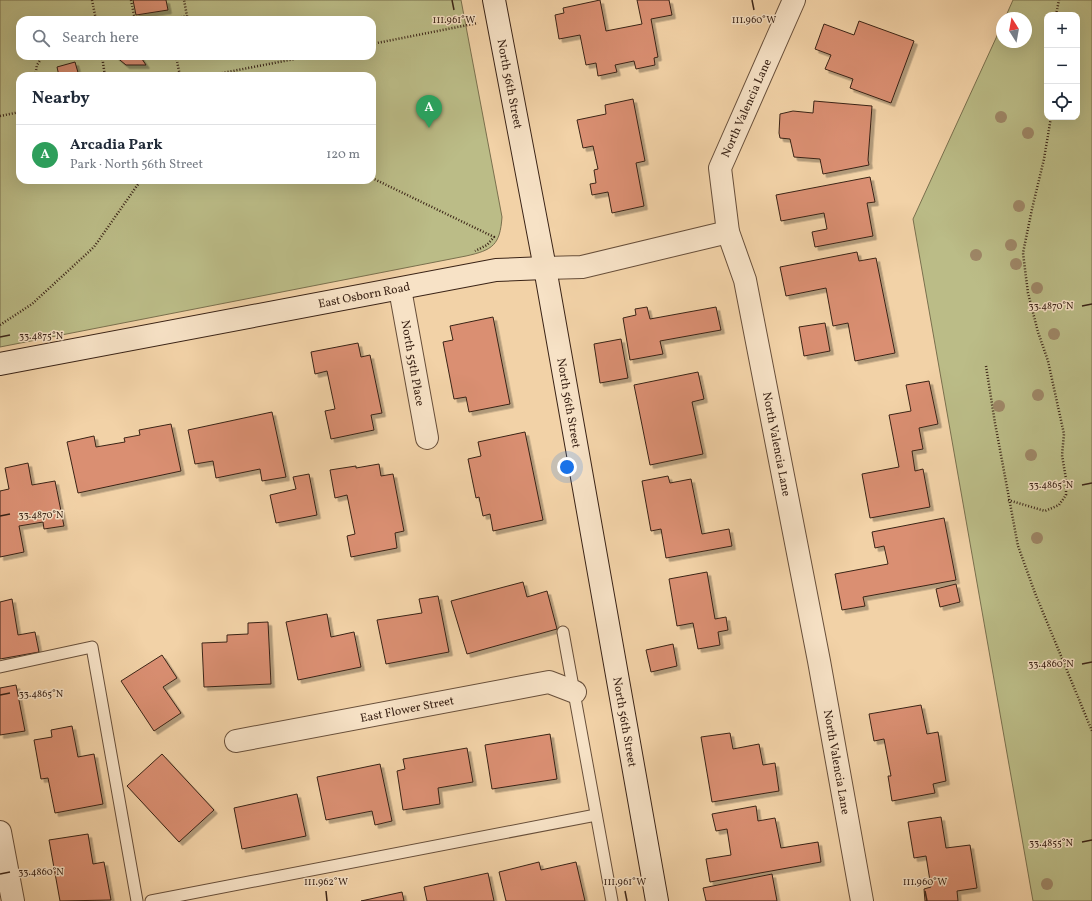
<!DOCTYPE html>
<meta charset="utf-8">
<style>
body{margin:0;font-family:Vollkorn,serif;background:#f2f2f3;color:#1f2937}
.controls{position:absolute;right:12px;top:12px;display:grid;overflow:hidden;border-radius:8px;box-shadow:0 4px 16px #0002}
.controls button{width:36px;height:36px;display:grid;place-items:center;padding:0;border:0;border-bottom:1px solid #e0e1e3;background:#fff;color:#1f2937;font:20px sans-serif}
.compass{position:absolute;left:996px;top:12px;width:36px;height:36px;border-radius:50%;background:#fff;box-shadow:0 4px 16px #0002;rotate:349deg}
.you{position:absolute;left:567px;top:467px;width:14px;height:14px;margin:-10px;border:3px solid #fff;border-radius:50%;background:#1a73e8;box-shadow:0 0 0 6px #1a73e833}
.badge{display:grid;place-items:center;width:26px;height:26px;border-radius:50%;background:#0b8043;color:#fff;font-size:13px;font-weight:700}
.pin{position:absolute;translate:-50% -33px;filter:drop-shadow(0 1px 2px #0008)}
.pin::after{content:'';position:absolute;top:21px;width:14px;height:12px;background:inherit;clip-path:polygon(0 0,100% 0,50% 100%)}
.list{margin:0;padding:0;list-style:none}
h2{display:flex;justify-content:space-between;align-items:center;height:52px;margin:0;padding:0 16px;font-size:17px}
h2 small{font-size:13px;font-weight:400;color:#747a83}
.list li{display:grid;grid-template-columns:26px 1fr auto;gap:12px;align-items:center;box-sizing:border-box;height:60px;padding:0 16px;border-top:1px solid #e0e1e3}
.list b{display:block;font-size:15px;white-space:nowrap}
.list p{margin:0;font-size:13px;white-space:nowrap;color:#747a83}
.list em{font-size:13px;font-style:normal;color:#747a83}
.icon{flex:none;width:22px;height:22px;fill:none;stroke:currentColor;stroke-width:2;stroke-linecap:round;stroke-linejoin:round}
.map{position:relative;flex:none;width:1092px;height:901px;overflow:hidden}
.search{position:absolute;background:#fff;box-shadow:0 4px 16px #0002;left:16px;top:16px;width:360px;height:44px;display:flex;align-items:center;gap:10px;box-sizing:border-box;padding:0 14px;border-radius:12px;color:#747a83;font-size:15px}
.panel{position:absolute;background:#fff;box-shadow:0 4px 16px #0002;left:16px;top:72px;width:360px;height:112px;border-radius:12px}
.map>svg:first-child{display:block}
.green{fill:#bbbc87;stroke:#7a704e;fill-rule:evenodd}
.building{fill:#da8f72;stroke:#3a2316;filter:url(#shadow)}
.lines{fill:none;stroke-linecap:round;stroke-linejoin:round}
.lane-casing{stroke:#684f3a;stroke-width:13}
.street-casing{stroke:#684f3a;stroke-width:24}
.secondary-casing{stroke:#3a2316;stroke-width:24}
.path{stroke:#3a2316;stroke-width:2.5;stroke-dasharray:1 2;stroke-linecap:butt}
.lane{stroke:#f7e2c6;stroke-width:11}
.street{stroke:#f7e2c6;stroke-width:22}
.secondary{stroke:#f7e2c6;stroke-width:22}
.tree{fill:#9e8767}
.ticks{fill:none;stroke:#3a2316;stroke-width:1.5}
.labels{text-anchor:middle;stroke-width:3;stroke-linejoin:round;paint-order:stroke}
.street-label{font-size:12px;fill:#3a2316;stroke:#f7e2c6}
.ticks-label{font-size:10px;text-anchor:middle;fill:#3a2316;stroke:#f7e2c6;stroke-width:3;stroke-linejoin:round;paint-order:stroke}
</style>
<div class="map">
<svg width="1092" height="901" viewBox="0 0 1092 901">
<defs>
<filter id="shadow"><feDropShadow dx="3.5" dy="3.5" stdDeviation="0" flood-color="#0004"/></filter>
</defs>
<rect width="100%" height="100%" fill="#f2d2a7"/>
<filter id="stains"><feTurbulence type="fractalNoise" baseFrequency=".005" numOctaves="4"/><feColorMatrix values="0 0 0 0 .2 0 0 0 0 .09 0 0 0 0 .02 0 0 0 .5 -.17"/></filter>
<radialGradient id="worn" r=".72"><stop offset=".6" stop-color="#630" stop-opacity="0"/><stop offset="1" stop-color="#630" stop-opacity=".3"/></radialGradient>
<g class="green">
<path d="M0,0H461L502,217C500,245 493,250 466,256L0,347ZM20,20H372V56H20ZM20,76H372V180H20Z"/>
<path d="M1013,0H1092V901H1033L913,219L1002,25V42H1026V18H1005ZM1047,15H1077V117H1047Z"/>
</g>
<g class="building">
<path d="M133,0H166L168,10L136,15Z"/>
<path d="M600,0L606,31L642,24L637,0H669L672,15L651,19L658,57L654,58L655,65L636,69L634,61L615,65L617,72L598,76L596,63L586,65L580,35L559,39L555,15L564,13L563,8Z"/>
<path d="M859,21L914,41L891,103L850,88L853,79L825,69L831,55L815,49L824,24L854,35Z"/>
<path d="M115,56H140L146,65H126Z"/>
<path d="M75,62L79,76H59L57,67Z"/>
<path d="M633,99L645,161L636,163L644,206L612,213L608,192L592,195L590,184L596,183L594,170L598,169L593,146L583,148L577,120L606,114L605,105Z"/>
<path d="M814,101L872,106L868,160L869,165L823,174L820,159L794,157L790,139L780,138L779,133L780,114L793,111L813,113Z"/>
<path d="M870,177L875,202L867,203L873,236L815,247L812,232L827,229L824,213L781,221L776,195Z"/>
<path d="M857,252L859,261L876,258L895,353L855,361L848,323L833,326L826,288L786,296L780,267Z"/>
<path d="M647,307L650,319L716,307L721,330L660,341L663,354L630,360L623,318L636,315L635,309Z"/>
<path d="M493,317L510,404L469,412L466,397L454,399L443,342L453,340L450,326Z"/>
<path d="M825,323L830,351L804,356L799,327Z"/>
<path d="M621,339L628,378L600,383L594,344Z"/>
<path d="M358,343L361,357L370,355L382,413L371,415L374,430L331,439L325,411L335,409L327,371L315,374L311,352Z"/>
<path d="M698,372L704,399L692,402L703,454L650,465L634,385Z"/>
<path d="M929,381L938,424L919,428L923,449L912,451L915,471L923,469L930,507L870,518L862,474L899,467L889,415L911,411L906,385Z"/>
<path d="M272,412L286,477L262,481L260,469L216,478L213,461L195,464L188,430Z"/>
<path d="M171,424L181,471L78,493L67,442L94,436L96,447L125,442L124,438L140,435L139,430Z"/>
<path d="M525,432L543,520L493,531L490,514L483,516L479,497L476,498L468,459L481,456L478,442Z"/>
<path d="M28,463L32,485L55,481L64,526L44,529L43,522L19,526L24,552L0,557V491L9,489L5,468Z"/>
<path d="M379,464L381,476L393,474L404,531L395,533L397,548L351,557L347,536L355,534L347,495L335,498L330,470L356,466V468Z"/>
<path d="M309,474L317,515L276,523L270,495L296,489L293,477Z"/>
<path d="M668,476L670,483L691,479L702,534L729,529L732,546L666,558L661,529L651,531L642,481Z"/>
<path d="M944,518L956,580L863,597L865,606L842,610L835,574L888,564L884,546L875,548L872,532Z"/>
<path d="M707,572L715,619L726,617L728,630L718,632L720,645L698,649L693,623L677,626L669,579Z"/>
<path d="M523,582L527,597L547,591L557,629L467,654L451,601Z"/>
<path d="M956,584L960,602L940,607L936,589Z"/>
<path d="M438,596L449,652L386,664L377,620L422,613L419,599Z"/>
<path d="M12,599L18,635L35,632L39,652L0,659V602Z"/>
<path d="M327,614L331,637L354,632L361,667L298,680L286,622Z"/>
<path d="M268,622L271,684L204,687L202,643L227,642V635L248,634V623Z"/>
<path d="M673,644L677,666L651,672L646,650Z"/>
<path d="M162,655L177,678L163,687L181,713L154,731L121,681Z"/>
<path d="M16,685L25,731L0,735V688Z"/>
<path d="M921,705L927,734L938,732L946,781L933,784L935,793L892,801L888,776H891L884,739L874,741L869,714Z"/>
<path d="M72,726L78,757L94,754L103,804L55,813L48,778L41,779L34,740L52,737L51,730Z"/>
<path d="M730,733L733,749L759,744L763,765L775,763L779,791L712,802L701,737Z"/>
<path d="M550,734L557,779L492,789L485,745Z"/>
<path d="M467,748L473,782L438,788L440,804L403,810L397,771L405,769L403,759Z"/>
<path d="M162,754L214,810L179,842L127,786Z"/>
<path d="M380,764L392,821L375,825L372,811L326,820L317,777Z"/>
<path d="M297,794L306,836L242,849L234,808Z"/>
<path d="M756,806L758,821L775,818L781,848L818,842L821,862L710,882L706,859L731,855L727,829L716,831L712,814Z"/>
<path d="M941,817L946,848L970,845L977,888L957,891L958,901H925L924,889L931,887L926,856L914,858L908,822Z"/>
<path d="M88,834L93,864L104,862L111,900L60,901L49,840Z"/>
<path d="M539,862L541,870L576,862L585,901H506L499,872Z"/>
<path d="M488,873L494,901H427L424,887Z"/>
<path d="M772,874L777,901H706L703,888Z"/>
<path d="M402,892L404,901H361Z"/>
</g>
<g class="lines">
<g class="lane-casing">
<g id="lane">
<path d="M563,632L612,901"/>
<path d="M0,667L92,647L137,901"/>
<path d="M151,901L596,815"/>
</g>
</g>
<g class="street-casing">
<g id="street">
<path d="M794,0L720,168L728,232L745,280L819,661L862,901"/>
<path d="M545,268L582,267L728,232"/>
<path d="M400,289L427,438"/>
<path d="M236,741L549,682L575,692"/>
<path d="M0,832L13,901"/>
</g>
</g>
<g class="secondary-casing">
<g id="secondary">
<path d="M494,0L545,268L657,901"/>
<path d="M0,364L496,270L545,268"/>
</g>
</g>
<g class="path">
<path d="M92,0L96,20"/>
<path d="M131,0L135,20"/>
<path d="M1056,15L1059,0"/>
<path d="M166,20L187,16L184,0"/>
<path d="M372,44L478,23"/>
<path d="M102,56L105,76"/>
<path d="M176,56L180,76"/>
<path d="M35,76L37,65L43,56"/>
<path d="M207,76L310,56"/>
<path d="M0,116L20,112"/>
<path d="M372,178L494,237L487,245L475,251"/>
<path d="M0,325L32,304L94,247L141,180"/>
<path d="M986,366L995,423L1018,546L1035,593L1092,731"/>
<path d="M1008,500L1045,511L1059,505L1066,495V479L1062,455L1064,434L1048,361L1038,332L1028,293L1023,253L1032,209L1044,159L1051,117"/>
</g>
<use href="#lane" class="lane"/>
<use href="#street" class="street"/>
<use href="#secondary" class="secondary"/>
</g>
<g class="tree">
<circle cx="1001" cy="117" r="6"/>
<circle cx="1028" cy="133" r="6"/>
<circle cx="1019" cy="206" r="6"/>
<circle cx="1011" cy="245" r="6"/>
<circle cx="976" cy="255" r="6"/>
<circle cx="1016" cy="264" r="6"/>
<circle cx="1037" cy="288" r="6"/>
<circle cx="1054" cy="334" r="6"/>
<circle cx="1038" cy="395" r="6"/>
<circle cx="999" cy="406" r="6"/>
<circle cx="1031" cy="455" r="6"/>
<circle cx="1037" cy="538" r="6"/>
<circle cx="1047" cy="884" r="6"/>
</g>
<path class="ticks" d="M452,0L454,10M752,0L754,10M1082,306L1092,304M0,337L10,335M1082,485L1092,483M0,516L10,514M1082,664L1092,662M0,695L10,693M1082,842L1092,840M0,874L10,872M326,891L327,901M625,891L627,901M925,891L927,901"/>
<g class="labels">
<g class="street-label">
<text transform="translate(510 84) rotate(79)" y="4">North 56th Street</text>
<text transform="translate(746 108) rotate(-66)" y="4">North Valencia Lane</text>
<text transform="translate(364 295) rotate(-11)" y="4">East Osborn Road</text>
<text transform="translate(413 363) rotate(80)" y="4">North 55th Place</text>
<text transform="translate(569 403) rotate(80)" y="4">North 56th Street</text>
<text transform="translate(777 444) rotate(79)" y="4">North Valencia Lane</text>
<text transform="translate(407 709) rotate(-11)" y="4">East Flower Street</text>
<text transform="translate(625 722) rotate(80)" y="4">North 56th Street</text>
<text transform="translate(837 762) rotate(80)" y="4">North Valencia Lane</text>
</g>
</g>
<g class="ticks-label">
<text x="454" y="23">111.961°W</text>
<text x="754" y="23">111.960°W</text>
<text x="1051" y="309">33.4870°N</text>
<text x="41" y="339">33.4875°N</text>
<text x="1051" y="488">33.4865°N</text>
<text x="41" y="518">33.4870°N</text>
<text x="1051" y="667">33.4860°N</text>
<text x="41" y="697">33.4865°N</text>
<text x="1051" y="846">33.4855°N</text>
<text x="41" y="875">33.4860°N</text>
<text x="326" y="885">111.962°W</text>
<text x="625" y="885">111.961°W</text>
<text x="925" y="885">111.960°W</text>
</g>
<rect width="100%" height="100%" filter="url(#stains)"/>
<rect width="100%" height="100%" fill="url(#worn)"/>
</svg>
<div class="controls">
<button>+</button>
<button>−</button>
<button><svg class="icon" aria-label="locate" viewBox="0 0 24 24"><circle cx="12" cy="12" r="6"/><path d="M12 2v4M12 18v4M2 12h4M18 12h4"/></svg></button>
</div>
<svg class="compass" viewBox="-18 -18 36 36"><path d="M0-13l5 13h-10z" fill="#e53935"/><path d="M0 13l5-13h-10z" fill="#747a83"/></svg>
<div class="you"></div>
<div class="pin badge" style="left:429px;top:128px;background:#2e9e5b">A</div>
<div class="search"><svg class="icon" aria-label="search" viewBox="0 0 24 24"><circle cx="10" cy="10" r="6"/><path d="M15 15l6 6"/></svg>Search here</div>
<section class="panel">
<h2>Nearby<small></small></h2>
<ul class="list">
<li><span class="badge" style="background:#2e9e5b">A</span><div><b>Arcadia Park</b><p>Park · North 56th Street</p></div><em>120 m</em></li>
</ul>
</section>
</div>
